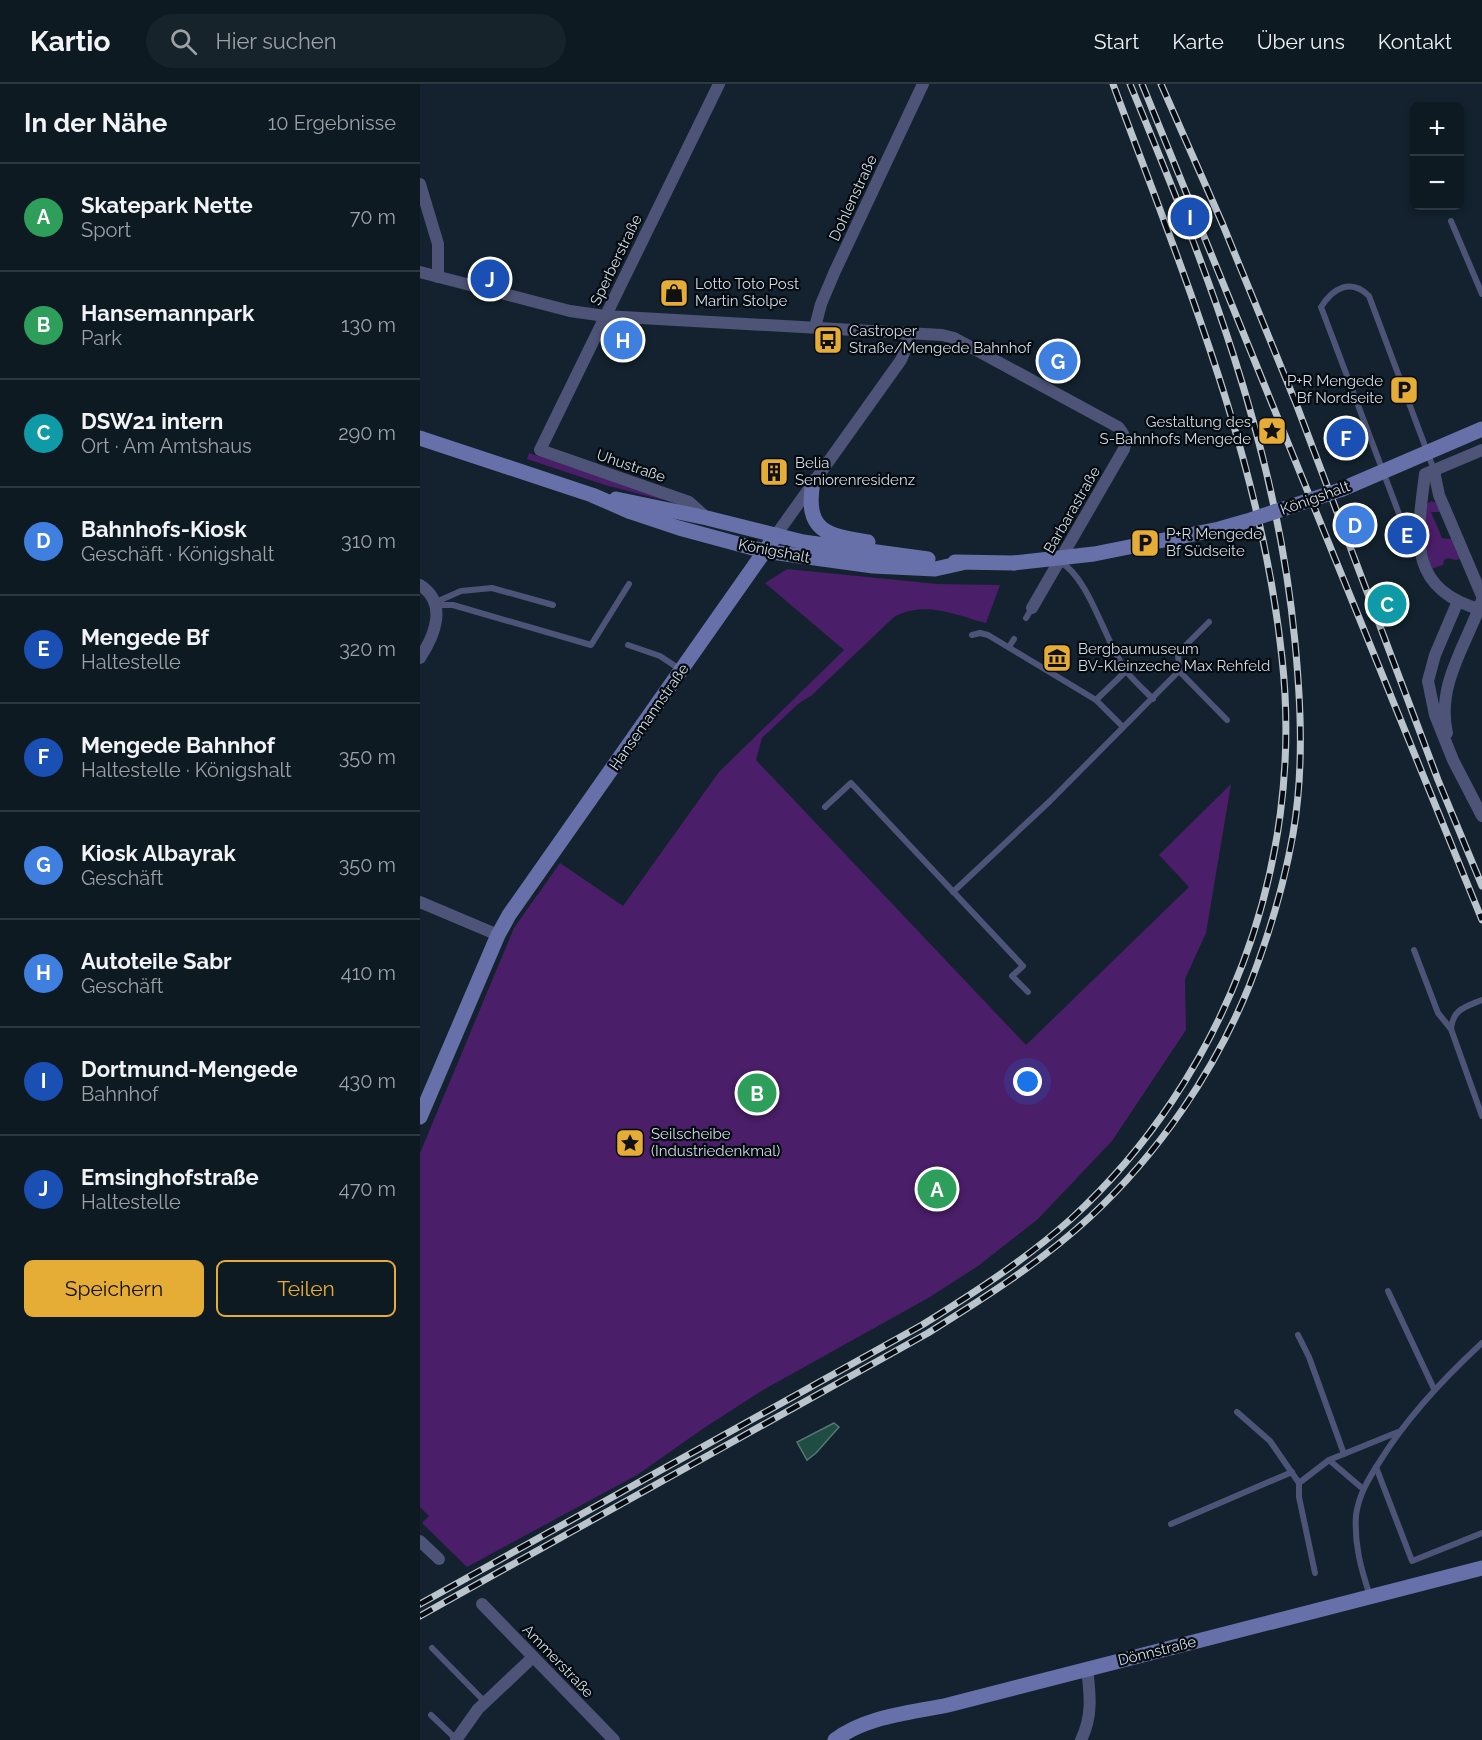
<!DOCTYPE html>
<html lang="de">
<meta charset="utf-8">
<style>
body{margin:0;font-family:Raleway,sans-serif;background:#17232a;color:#f1f3f6}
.controls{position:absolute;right:18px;top:18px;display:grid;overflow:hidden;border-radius:9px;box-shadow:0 3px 9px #0003}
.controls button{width:54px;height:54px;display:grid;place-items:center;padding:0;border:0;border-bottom:2px solid #2e3840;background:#0e1a22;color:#f1f3f6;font:30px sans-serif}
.you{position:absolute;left:608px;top:998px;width:21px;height:21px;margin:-15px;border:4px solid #fff;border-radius:50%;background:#1a73e8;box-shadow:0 0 0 9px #1a73e833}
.badge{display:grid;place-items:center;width:39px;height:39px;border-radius:50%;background:#e6ad36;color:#fff;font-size:20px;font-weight:700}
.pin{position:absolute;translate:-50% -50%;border:3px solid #fff;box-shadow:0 2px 6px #0006}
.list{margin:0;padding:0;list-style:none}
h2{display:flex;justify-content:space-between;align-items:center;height:78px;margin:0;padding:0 24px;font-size:26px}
h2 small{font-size:20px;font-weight:400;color:#9ba1a5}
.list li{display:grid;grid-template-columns:39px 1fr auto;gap:18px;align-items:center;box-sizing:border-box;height:108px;padding:0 24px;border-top:2px solid #2e3840}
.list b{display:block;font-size:22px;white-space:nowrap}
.list p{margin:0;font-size:20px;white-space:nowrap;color:#9ba1a5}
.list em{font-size:20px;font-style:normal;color:#9ba1a5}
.actions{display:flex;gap:12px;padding:18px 24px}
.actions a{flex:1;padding:14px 0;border:2px solid #e6ad36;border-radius:9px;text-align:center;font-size:21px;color:#e6ad36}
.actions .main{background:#e6ad36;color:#111}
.icon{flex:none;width:33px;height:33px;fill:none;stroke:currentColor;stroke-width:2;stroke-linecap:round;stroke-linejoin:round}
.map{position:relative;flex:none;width:1062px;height:1656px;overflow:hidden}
header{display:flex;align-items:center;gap:36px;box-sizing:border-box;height:84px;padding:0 30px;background:#0e1a22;border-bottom:2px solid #2e3840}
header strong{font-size:28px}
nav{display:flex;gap:33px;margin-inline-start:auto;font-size:21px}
.search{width:420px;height:54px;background:#17232a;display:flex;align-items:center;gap:15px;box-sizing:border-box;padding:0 21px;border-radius:33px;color:#9ba1a5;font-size:22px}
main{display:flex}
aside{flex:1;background:#0e1a22}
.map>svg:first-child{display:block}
.green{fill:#4a1e68}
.water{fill:#1f4c43;stroke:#547773;stroke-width:1.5}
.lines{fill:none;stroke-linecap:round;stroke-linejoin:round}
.lane{stroke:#4d5477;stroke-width:6}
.street{stroke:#4d5477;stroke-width:12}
.secondary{stroke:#6770a9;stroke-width:15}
.rail-casing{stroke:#bac4cd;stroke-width:7}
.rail{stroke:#050b10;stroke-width:4.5;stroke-dasharray:14;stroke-linecap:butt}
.secondary-bridge{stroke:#6770a9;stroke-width:15}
.labels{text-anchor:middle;stroke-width:4.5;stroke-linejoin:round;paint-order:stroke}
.street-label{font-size:15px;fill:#d1dbe3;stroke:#050b10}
.poi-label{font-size:15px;fill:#d1dbe3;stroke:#050b10;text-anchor:start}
</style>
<header>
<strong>Kartio</strong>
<div class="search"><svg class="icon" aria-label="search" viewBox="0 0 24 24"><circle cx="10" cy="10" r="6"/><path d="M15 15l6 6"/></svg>Hier suchen</div>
<nav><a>Start</a><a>Karte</a><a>Über uns</a><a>Kontakt</a></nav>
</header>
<main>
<aside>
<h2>In der Nähe<small>10 Ergebnisse</small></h2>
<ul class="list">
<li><span class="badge" style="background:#2e9e5b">A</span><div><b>Skatepark Nette</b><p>Sport</p></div><em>70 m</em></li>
<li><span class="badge" style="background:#2e9e5b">B</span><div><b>Hansemannpark</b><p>Park</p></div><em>130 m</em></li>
<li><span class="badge" style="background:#0f9aa8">C</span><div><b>DSW21 intern</b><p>Ort · Am Amtshaus</p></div><em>290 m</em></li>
<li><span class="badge" style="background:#3f7fe0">D</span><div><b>Bahnhofs-Kiosk</b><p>Geschäft · Königshalt</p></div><em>310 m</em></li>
<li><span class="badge" style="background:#1a4fb4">E</span><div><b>Mengede Bf</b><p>Haltestelle</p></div><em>320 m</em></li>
<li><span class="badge" style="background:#1a4fb4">F</span><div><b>Mengede Bahnhof</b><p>Haltestelle · Königshalt</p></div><em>350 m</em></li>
<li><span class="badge" style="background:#3f7fe0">G</span><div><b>Kiosk Albayrak</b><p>Geschäft</p></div><em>350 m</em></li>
<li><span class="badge" style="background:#3f7fe0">H</span><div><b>Autoteile Sabr</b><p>Geschäft</p></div><em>410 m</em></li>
<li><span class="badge" style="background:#1a4fb4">I</span><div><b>Dortmund-Mengede</b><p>Bahnhof</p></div><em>430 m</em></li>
<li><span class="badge" style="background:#1a4fb4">J</span><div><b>Emsinghofstraße</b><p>Haltestelle</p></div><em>470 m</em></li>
</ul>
<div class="actions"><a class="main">Speichern</a><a>Teilen</a></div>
</aside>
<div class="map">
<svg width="1062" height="1656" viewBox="0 0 1062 1656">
<rect width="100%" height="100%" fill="#13222e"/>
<g class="green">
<path d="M109,369L244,414L243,416L185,401L107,375Z"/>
<path d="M1011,417L1017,419L1020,428H1011L1022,454L1032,455L1040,475L1036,476L1028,474L1024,476L1023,481L1011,485L1005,460L1006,421Z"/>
<path d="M367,485L518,500L580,501L566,539C536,531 504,516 474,533L392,611L378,620L342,654L336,676L606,961L769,803L739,771L811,700L786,849L765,895L766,946L692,1057L618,1135L558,1182L510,1213L343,1306L284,1344L217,1391L47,1483L2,1439L9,1432L0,1423V1069L94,844L140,779L203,822L299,688L424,566L345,499Z"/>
</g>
<path class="water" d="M414,1339L419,1343L396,1369L387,1376L377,1358Z"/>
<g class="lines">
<g class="lane">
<path d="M1031,137L1062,210"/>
<path d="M998,466L987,451L901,223C913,204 931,194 949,212L1014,386"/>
<path d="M640,478C670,494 685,559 707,588C714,597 724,606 733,615"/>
<path d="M16,518L41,507L72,504L133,521"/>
<path d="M16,521H33L171,561L209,500"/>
<path d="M606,534L612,524"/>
<path d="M552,551L560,549L568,551L676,616L703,643"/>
<path d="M208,561L240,572L261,586"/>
<path d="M589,563L594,555"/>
<path d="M759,587L807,636"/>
<path d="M676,616L706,587"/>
<path d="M405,723L431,699L603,882L592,892L608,908"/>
<path d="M533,808L630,717L759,587L758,569L789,538"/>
<path d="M994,866L1018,929L1031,945"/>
<path d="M1062,916C1045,923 1033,925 1031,945L1062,1032"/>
<path d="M968,1207L1014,1305"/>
<path d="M878,1251L889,1273L924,1370"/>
<path d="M817,1328L850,1357L879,1399"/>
<path d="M909,1376L978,1348"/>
<path d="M956,1383L992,1477L1062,1449"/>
<path d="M751,1440L872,1388"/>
<path d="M895,1489L879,1413V1399L909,1376L942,1404"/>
<path d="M950,1512C941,1485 934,1460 936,1431C939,1410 949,1394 960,1377C988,1332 1023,1295 1062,1259"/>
<path d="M12,1564L65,1618"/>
<path d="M11,1631L36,1655"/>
</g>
<g class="street">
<path d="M0,100L18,160V193"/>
<path d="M0,188L150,227L185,232L522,251L534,254L698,343C704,350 707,355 704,365L612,524"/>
<path d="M395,243L401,220L415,187L503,0"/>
<path d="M1062,366L1005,390C997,453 986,505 1062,526"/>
<path d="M1014,387L1019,411L1062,512"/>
<path d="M287,434L269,418L120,366L299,0"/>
<path d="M356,451L481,276L486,264L488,250"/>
<path d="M0,501C28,519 15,551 0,574"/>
<path d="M1038,517L1015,571L1008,597L1015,631L1033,676L1062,732"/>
<path d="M1027,649C1016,600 1047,560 1062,516"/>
<path d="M0,818L78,851"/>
<path d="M0,1457L19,1475"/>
<path d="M62,1520L194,1656"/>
<path d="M36,1656L58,1625L113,1573"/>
<path d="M661,1656C673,1632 670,1610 667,1584"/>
</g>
<g class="secondary">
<path d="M0,354L172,411L211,428L259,444L344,467L453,482L515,485L542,479"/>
<path d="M393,398C384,448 407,451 448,458"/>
<path d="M196,415L287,434L383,458L508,475"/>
<path d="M535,478L594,479"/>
<path d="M0,1033L78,851L89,831L356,451"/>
<path d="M415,1656C446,1632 491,1629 528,1621L1062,1484"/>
</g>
<g class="rail-casing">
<g id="rail">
<path d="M722,0L1062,836"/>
<path d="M741,0L803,141L877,322L1018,696L1062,802"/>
<path d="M0,1520L502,1241C554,1209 605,1176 651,1135C805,994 885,781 862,574C841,375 762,187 693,0"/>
<path d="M0,1532L508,1249C564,1214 620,1179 670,1133C739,1069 795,987 830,900C849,851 864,801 873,750C884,686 881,621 875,558C856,357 786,184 710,0"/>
</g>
</g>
<use href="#rail" class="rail"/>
<path class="secondary-bridge" d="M594,479L674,470L799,445L827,437L920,406L1062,345"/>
</g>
<defs>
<g id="shop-square" transform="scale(1.5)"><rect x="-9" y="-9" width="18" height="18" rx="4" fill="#e6ad36" stroke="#050b10"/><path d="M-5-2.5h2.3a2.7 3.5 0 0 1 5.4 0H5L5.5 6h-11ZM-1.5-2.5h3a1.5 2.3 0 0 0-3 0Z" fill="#111"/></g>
<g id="bus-square" transform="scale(1.5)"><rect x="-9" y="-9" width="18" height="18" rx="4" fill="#e6ad36" stroke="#050b10"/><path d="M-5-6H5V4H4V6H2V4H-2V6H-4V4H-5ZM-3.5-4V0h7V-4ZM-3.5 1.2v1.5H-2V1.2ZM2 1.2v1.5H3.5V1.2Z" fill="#111"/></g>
<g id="parking-square" transform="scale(1.5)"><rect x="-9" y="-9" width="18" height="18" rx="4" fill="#e6ad36" stroke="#050b10"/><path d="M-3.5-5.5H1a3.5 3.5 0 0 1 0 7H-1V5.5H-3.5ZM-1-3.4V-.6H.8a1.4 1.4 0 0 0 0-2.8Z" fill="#111"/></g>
<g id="sight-square" transform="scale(1.5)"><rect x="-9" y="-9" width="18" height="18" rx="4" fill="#e6ad36" stroke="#050b10"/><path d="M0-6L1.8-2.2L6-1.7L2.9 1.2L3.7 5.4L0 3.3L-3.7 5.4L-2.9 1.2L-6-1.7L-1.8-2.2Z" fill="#111"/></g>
<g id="building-square" transform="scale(1.5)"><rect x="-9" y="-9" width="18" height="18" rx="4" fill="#e6ad36" stroke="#050b10"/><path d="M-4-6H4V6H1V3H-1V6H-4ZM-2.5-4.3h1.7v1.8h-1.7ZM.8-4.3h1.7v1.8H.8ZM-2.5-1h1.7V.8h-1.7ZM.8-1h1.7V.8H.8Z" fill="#111"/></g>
<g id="museum-square" transform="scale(1.5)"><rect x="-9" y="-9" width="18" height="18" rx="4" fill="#e6ad36" stroke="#050b10"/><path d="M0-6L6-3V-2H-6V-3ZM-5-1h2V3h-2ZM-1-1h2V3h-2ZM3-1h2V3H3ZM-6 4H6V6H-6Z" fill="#111"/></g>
</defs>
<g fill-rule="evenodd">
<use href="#shop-square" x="254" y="209"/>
<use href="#bus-square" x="408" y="256"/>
<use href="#parking-square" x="984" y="306"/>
<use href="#sight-square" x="852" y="347"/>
<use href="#building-square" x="354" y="388"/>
<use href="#parking-square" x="725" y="459"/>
<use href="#museum-square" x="637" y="574"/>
<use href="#sight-square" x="210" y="1059"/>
</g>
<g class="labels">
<g class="street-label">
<text transform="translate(433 114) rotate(-65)" y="5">Dohlenstraße</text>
<text transform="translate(196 176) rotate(-64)" y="5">Sperberstraße</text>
<text transform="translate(211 382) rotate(19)" y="5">Uhustraße</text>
<text transform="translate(895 414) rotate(-20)" y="5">Königshalt</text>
<text transform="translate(652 426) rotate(-60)" y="5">Barbarastraße</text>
<text transform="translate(354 467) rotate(11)" y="5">Königshalt</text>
<text transform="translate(229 633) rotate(-55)" y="5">Hansemannstraße</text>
<text transform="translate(737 1567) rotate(-14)" y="5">Dönnstraße</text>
<text transform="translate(138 1577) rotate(46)" y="5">Ammerstraße</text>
</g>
<g class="poi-label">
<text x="275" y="205">Lotto Toto Post<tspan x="275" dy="17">Martin Stolpe</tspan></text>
<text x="429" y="252">Castroper<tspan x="429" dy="17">Straße/Mengede Bahnhof</tspan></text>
<text x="963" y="302" text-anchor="end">P+R Mengede<tspan x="963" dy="17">Bf Nordseite</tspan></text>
<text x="831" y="343" text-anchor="end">Gestaltung des<tspan x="831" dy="17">S-Bahnhofs Mengede</tspan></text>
<text x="375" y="384">Belia<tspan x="375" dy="17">Seniorenresidenz</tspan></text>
<text x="746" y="455">P+R Mengede<tspan x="746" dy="17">Bf Südseite</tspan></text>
<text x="658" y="570">Bergbaumuseum<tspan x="658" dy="17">BV-Kleinzeche Max Rehfeld</tspan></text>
<text x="231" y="1055">Seilscheibe<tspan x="231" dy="17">(Industriedenkmal)</tspan></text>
</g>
</g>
</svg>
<div class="controls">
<button>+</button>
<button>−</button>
</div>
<div class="you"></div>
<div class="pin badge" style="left:517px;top:1105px;background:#2e9e5b">A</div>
<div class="pin badge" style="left:337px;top:1009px;background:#2e9e5b">B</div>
<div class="pin badge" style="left:967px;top:520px;background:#0f9aa8">C</div>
<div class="pin badge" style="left:935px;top:441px;background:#3f7fe0">D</div>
<div class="pin badge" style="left:987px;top:451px;background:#1a4fb4">E</div>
<div class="pin badge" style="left:926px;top:354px;background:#1a4fb4">F</div>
<div class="pin badge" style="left:638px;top:277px;background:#3f7fe0">G</div>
<div class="pin badge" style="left:203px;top:256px;background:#3f7fe0">H</div>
<div class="pin badge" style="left:770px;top:133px;background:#1a4fb4">I</div>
<div class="pin badge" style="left:70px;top:195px;background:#1a4fb4">J</div>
</div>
</main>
